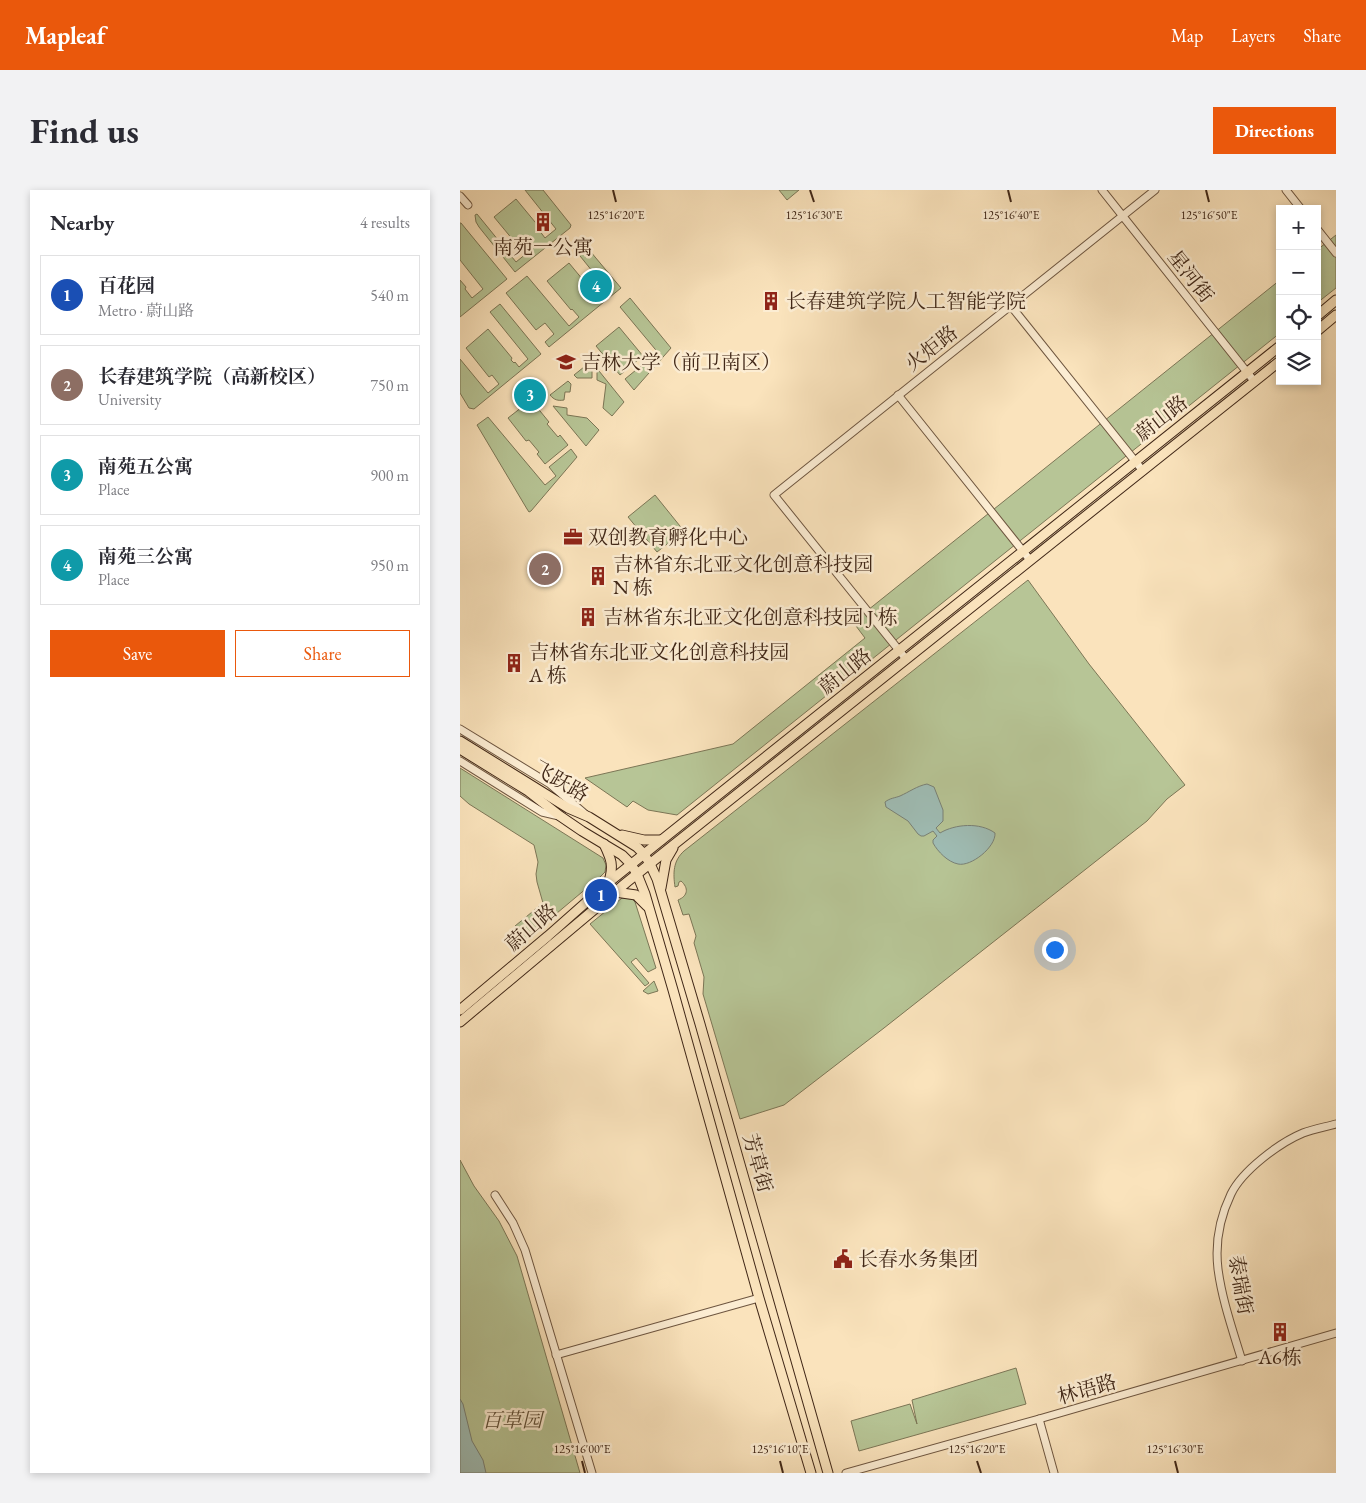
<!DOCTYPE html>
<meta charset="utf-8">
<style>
body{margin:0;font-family:"EB Garamond","Noto Serif SC",serif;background:#f2f2f3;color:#2b2b33}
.controls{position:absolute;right:15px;top:15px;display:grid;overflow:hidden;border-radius:0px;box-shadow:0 2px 8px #0003}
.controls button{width:45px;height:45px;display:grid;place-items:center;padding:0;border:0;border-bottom:1px solid #e1e1e2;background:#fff;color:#2b2b33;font:25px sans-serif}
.you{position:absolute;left:594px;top:759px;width:18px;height:18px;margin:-12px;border:4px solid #fff;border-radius:50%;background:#1a73e8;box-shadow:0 0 0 8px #1a73e833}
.badge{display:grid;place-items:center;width:32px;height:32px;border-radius:50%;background:#ea580c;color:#fff;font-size:16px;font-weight:700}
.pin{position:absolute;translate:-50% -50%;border:2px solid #fff;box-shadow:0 1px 5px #0006}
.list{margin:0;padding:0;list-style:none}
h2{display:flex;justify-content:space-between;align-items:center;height:65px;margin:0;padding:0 20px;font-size:21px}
h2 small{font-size:16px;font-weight:400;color:#7c7c81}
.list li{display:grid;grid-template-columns:32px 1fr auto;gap:15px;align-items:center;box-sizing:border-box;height:80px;margin:0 10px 10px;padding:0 10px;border:1px solid #e1e1e2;border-radius:0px}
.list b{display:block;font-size:19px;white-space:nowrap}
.list p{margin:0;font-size:16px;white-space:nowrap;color:#7c7c81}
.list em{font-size:16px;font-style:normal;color:#7c7c81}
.actions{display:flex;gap:10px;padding:15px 20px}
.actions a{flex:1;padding:11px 0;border:1px solid #ea580c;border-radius:0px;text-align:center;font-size:18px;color:#ea580c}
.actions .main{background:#ea580c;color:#fff}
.icon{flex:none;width:28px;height:28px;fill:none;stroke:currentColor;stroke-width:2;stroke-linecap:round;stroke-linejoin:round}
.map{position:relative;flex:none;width:876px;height:1283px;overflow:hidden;border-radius:0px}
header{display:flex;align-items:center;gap:30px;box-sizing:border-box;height:70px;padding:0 25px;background:#ea580c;color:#fff}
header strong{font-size:24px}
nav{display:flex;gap:28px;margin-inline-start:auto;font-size:18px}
.intro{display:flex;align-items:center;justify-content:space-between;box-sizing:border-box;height:120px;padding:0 30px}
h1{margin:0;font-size:35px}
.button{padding:12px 22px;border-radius:0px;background:#ea580c;color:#fff;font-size:18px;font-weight:700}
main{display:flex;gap:30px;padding:0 30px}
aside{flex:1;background:#fff;border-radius:0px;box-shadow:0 2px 8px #0003}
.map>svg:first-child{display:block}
.green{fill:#b7c596;stroke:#7c7656}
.water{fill:#9fbdb5;stroke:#798176}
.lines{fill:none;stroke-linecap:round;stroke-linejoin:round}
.minor-casing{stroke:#6e5640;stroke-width:9}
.major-casing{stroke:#402717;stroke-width:11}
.minor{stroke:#fcedd3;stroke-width:7}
.major{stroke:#fae3bc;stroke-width:9}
.ticks{fill:none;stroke:#402717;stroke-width:2}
.labels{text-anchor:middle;stroke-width:5;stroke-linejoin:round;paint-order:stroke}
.poi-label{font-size:20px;fill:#402717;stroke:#fcedd3;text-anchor:start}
.street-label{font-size:20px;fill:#402717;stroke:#fcedd3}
.park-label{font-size:20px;font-style:italic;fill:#5e4e37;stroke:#fcedd3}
.ticks-label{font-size:12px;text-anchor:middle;fill:#402717;stroke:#fcedd3;stroke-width:5;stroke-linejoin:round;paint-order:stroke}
</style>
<header>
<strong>Mapleaf</strong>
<nav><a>Map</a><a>Layers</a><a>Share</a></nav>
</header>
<div class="intro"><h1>Find us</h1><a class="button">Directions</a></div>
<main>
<aside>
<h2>Nearby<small>4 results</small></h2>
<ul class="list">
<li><span class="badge" style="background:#1a4fb4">1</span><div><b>百花园</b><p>Metro · 蔚山路</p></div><em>540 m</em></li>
<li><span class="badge" style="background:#8d6e63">2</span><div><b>长春建筑学院（高新校区）</b><p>University</p></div><em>750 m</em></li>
<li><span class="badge" style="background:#0f9aa8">3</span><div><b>南苑五公寓</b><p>Place</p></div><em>900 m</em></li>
<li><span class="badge" style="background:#0f9aa8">4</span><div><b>南苑三公寓</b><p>Place</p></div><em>950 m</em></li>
</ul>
<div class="actions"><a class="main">Save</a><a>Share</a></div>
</aside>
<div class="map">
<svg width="876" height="1283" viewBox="0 0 876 1283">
<rect width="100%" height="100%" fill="#fae3bc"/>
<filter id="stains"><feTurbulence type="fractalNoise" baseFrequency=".004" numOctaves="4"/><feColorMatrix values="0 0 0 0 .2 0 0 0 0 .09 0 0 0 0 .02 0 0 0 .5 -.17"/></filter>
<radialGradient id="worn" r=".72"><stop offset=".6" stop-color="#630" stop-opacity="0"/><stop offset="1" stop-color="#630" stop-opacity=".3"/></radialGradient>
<g class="green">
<path d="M65,0H83L111,35L110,38L55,82L19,37L16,32L15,25L17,24L56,72L67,63L60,55L58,56L34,27L56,9L80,38L79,40L85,48L96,39Z"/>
<path d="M319,0H339L327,10Z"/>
<path d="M0,33H1L47,89L0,127V90L6,97L5,99L12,108L23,99L0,70Z"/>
<path d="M876,45V98L857,113V60Z"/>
<path d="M120,49L161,98L89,157L85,152L94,144L85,133L76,140L46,103L67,86L109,136L119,127L112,119L111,120L87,91L109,73L133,102L131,103L138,112L149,102L112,56Z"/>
<path d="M820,90V143L217,625L188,620L173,611L167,617L125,588L273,554L405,448L393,432Z"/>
<path d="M170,108L211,158L174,200L165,189L187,171L190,174L200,165L160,117Z"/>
<path d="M40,114L81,164L14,219L9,218L0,203V169L28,203L39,194L32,185L29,187L6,158L28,139L52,168L51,170L54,173L55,172L59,177L68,169L30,122Z"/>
<path d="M159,137L183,166L160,185L136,156Z"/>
<path d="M129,173L132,179V188H117L114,185Z"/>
<path d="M135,176L164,212L152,226L143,218L146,194L137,190V182Z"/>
<path d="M108,191L111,194L110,202H105L104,210C98,211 94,210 90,205Z"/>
<path d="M71,210L89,232L87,234L98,247L100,245L108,255L85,274L77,264L79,262L69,250L66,251L48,228Z"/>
<path d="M93,216L107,218V225L127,228L139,240L126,256Z"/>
<path d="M28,227L85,295L96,286L89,277L111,259L117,267L71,321L69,322L67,319L17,235Z"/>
<path d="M195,305L224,341L197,362L168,327Z"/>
<path d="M568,390L629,474L725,595L707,609L687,631L424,838L324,915L280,929L243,804L244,787L234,753L236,746L229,724L223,725L218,710C228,706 229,698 221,691L219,692L218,696L215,697C213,683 213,671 224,661Z"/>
<path d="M0,578L143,668L146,675L145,682L140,687L66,749L55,736L83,713L77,692L76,684L78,672L74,655L9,614L0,606Z"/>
<path d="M162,708H171L175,712L196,778L188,782L176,768L171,772L189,793L185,796L130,734Z"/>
<path d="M194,791L198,801L188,804L183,801Z"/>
<path d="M0,970L14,996L39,1031L57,1066L120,1283H0Z"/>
<path d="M556,1178L566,1214L399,1261L391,1231L450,1214L457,1234L452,1210Z"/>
</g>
<g class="water">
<path d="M467,594L474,597L483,620V631L476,638L480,643C495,634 520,632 535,643C536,657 511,677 498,674C488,672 478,662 473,653V650L477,646L473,641L464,646H461L458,644L448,631L426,617L425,612C430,608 435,608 440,606C449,602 457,596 467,594Z"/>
<path d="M0,1209L3,1214L12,1251L23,1270L26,1283H0Z"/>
</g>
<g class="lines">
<g class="minor-casing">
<g id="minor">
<path d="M642,0L794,191"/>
<path d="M826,0L841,19"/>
<path d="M0,6L8,15"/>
<path d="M857,39L876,63"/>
<path d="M551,116L683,281"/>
<path d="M438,205L570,370"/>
<path d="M446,469L314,305L695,0"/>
<path d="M0,539L90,594L125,624"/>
<path d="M0,571L82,622L99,626"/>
<path d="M35,1005L53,1033L65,1060L132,1283"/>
<path d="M96,1165L299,1108"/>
<path d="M782,1171C773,1141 762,1110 758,1079C755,1054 760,1027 771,1004C782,981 819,953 843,943C853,939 865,937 876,934"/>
<path d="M579,1229L594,1283"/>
<path d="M386,1283L579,1229L876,1143"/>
</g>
</g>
<g class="major-casing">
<g id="major">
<path d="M857,126L876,110"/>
<path d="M857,141L876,125"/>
<path d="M0,551L108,618L129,627L177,657L184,664L190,674L197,689L240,834L368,1283"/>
<path d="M0,559L68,601L100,626L122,641L162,665L171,674L177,684L185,704L213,800L299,1108L351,1283"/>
<path d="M162,645L184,650H201"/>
<path d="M144,654C151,669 154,675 149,691"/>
<path d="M201,698L206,670L213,658"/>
<path d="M155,702L176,705L187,716"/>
<path d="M0,820L88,746L149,692L820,156"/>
<path d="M0,832L167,692L820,171"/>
</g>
</g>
<use href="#minor" class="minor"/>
<use href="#major" class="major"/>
</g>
<path class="ticks" d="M153,0L156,12M350,0L354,12M548,0L551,12M746,0L749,12M122,1271L125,1283M320,1271L323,1283M517,1271L521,1283M715,1271L718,1283"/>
<defs>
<g id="building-bare" transform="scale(1.5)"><path d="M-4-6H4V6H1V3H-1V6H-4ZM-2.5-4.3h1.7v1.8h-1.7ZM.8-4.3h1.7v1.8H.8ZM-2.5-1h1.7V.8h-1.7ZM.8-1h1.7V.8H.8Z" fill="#8f2418" stroke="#fcedd3" stroke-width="2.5" paint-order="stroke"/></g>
<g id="university-bare" transform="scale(1.5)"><path d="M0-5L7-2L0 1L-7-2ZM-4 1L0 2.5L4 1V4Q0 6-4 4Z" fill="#8f2418" stroke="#fcedd3" stroke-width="2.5" paint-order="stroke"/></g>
<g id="office-bare" transform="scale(1.5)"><path d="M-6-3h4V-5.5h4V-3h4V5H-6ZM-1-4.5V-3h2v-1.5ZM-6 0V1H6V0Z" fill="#8f2418" stroke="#fcedd3" stroke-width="2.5" paint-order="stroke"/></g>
<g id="civic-bare" transform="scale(1.5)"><path d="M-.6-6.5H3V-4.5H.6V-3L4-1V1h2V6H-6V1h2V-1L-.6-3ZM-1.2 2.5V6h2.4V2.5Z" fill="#8f2418" stroke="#fcedd3" stroke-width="2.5" paint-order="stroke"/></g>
</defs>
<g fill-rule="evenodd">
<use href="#building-bare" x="83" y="32"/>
<use href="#building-bare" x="311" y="111"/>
<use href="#university-bare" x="106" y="172"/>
<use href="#office-bare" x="113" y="347"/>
<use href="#building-bare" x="138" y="386"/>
<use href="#building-bare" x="128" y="427"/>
<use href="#building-bare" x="54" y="473"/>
<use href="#civic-bare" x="383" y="1069"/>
<use href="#building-bare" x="820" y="1142"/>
</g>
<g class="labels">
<g class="poi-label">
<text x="83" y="64" text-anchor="middle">南苑一公寓</text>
<text x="326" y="118">长春建筑学院人工智能学院</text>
<text x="121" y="179">吉林大学（前卫南区）</text>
<text x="128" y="354">双创教育孵化中心</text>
<text x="153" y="381">吉林省东北亚文化创意科技园<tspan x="153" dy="23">N 栋</tspan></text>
<text x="143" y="434">吉林省东北亚文化创意科技园 J 栋</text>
<text x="69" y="469">吉林省东北亚文化创意科技园<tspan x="69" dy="23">A 栋</tspan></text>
<text x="398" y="1076">长春水务集团</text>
<text x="820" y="1174" text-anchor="middle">A6栋</text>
</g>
<g class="street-label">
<text transform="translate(731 86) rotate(52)" y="7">星河街</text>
<text transform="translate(471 158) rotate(-38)" y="7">火炬路</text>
<text transform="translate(701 228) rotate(-38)" y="7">蔚山路</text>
<text transform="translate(385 481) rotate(-39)" y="7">蔚山路</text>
<text transform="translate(101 591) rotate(30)" y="7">飞跃路</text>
<text transform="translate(71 737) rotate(-41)" y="7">蔚山路</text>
<text transform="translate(298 973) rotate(74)" y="7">芳草街</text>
<text transform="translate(781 1095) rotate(80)" y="7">泰瑞街</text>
<text transform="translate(627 1199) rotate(-16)" y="7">林语路</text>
</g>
<g class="park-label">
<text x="52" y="1237">百草园</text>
</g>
</g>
<g class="ticks-label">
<text x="156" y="29">125°16'20"E</text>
<text x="354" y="29">125°16'30"E</text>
<text x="551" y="29">125°16'40"E</text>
<text x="749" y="29">125°16'50"E</text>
<text x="122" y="1263">125°16'00"E</text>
<text x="320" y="1263">125°16'10"E</text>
<text x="517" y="1263">125°16'20"E</text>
<text x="715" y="1263">125°16'30"E</text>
</g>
<rect width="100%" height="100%" filter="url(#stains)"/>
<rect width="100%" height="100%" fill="url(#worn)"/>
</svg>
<div class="controls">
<button>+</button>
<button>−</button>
<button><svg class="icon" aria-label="locate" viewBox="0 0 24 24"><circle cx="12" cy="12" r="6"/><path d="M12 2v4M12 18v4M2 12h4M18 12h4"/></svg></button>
<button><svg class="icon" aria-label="layers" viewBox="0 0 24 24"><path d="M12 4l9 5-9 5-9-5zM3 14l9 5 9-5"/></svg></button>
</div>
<div class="you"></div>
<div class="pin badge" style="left:141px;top:705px;background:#1a4fb4">1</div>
<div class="pin badge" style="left:85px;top:379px;background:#8d6e63">2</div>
<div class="pin badge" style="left:70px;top:205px;background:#0f9aa8">3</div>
<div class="pin badge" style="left:136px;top:96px;background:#0f9aa8">4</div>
</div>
</main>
